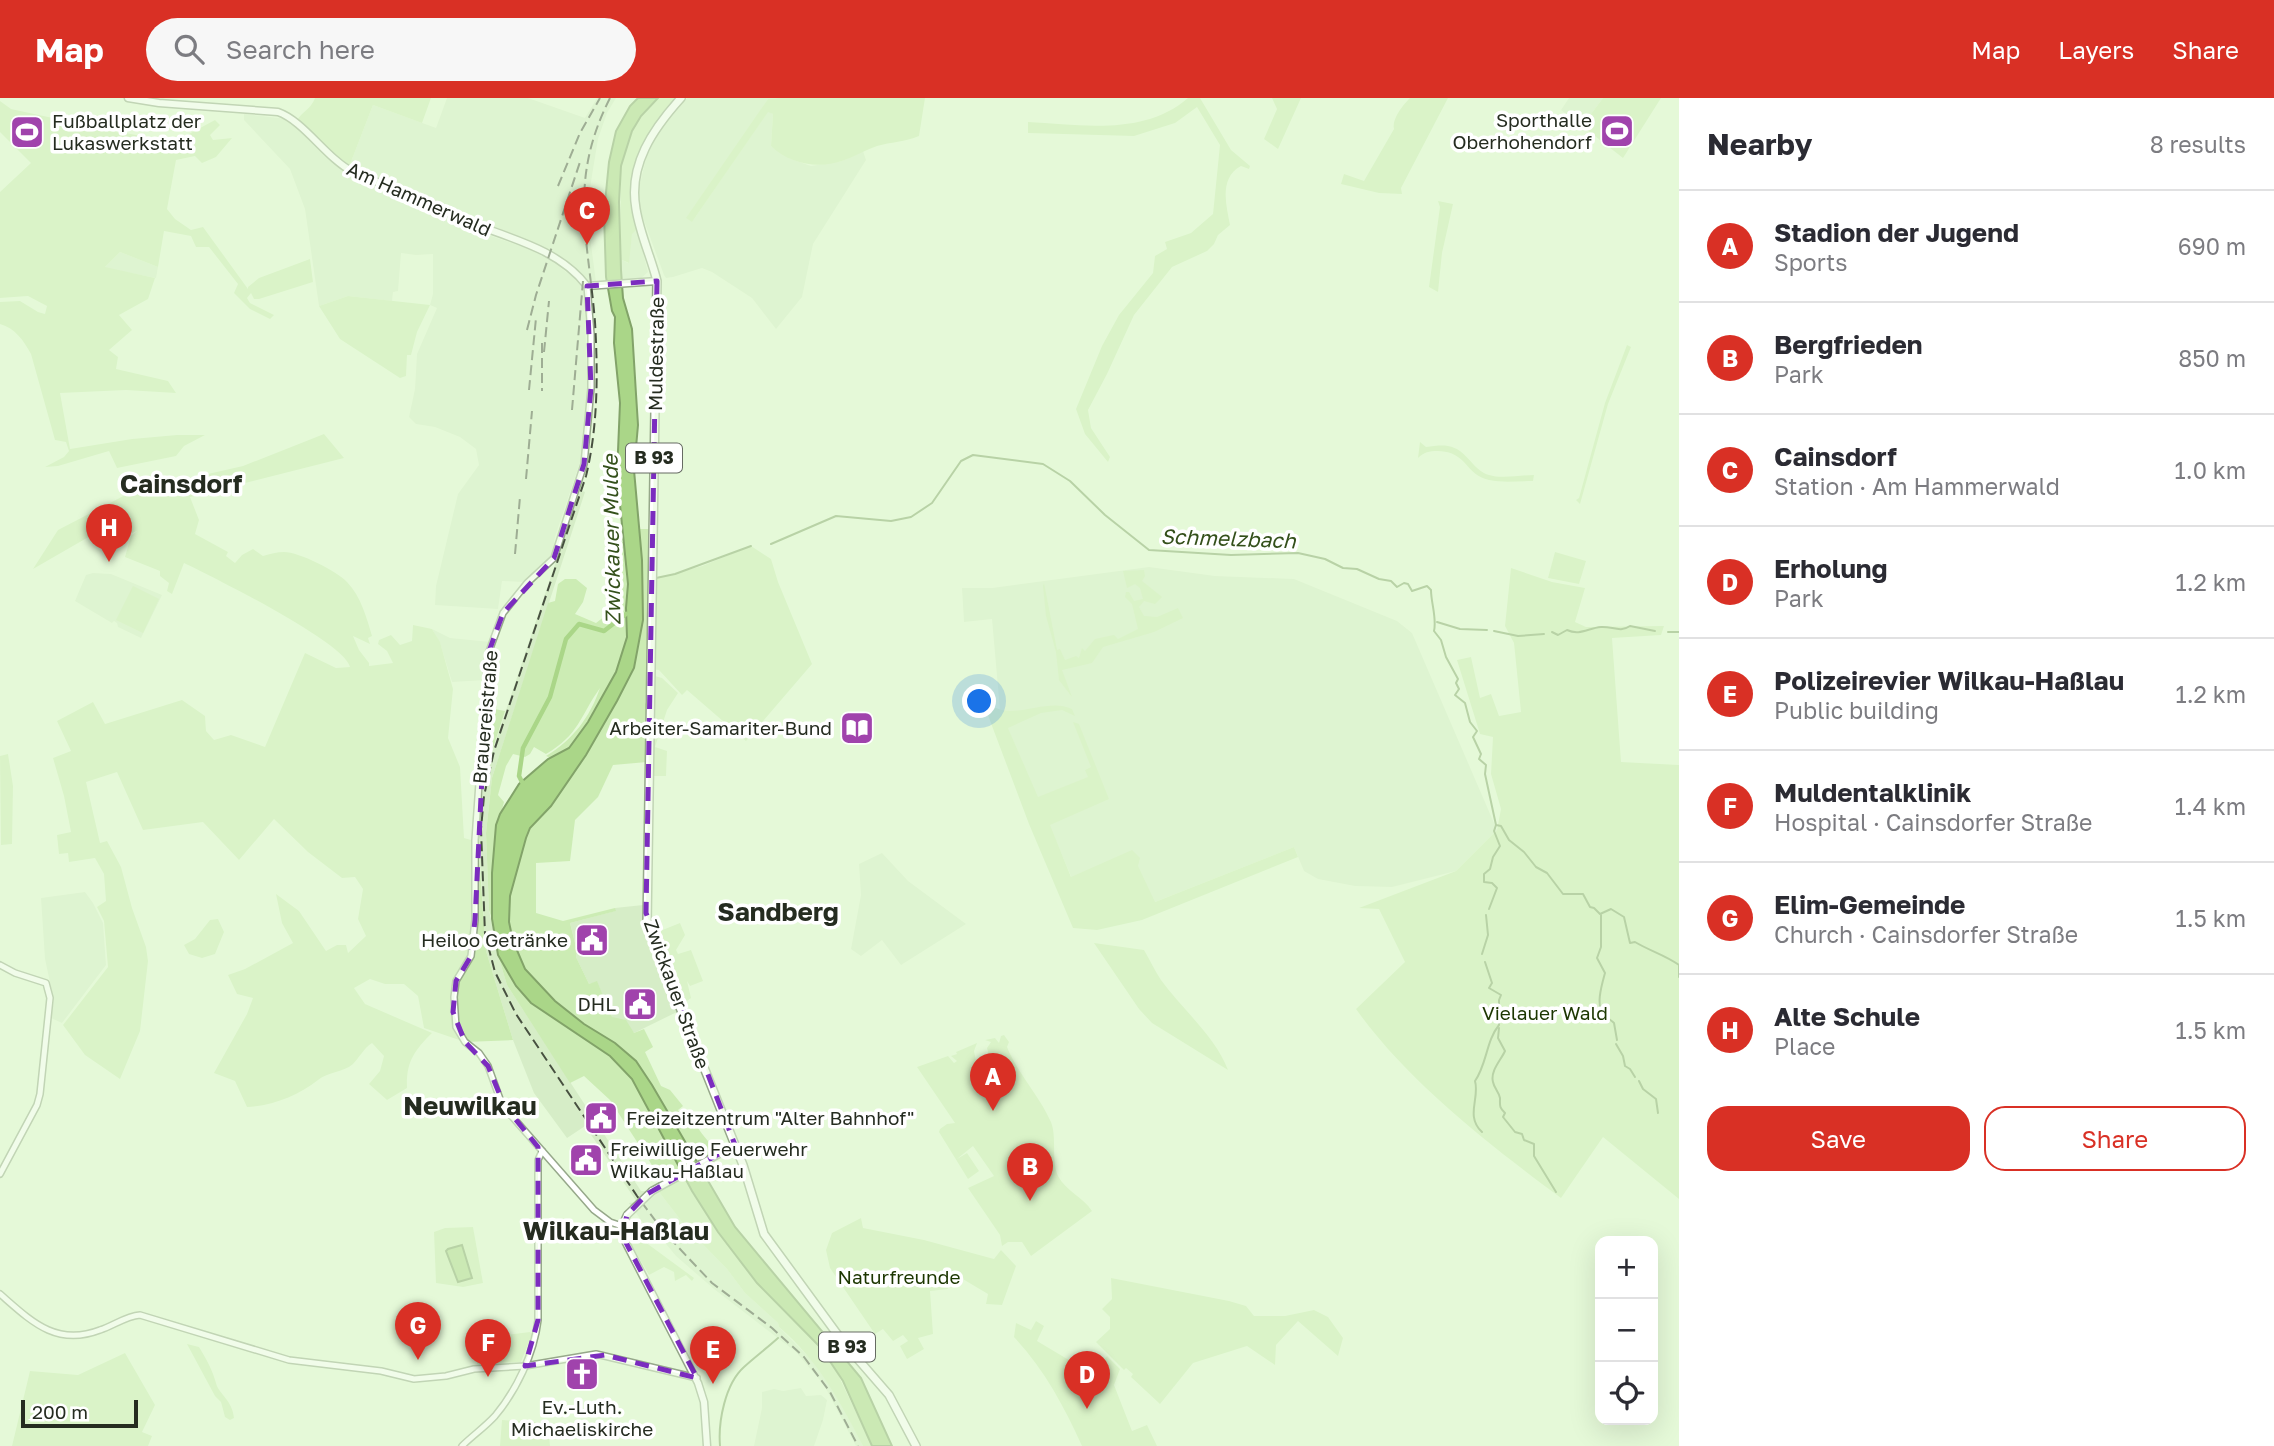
<!DOCTYPE html>
<meta charset="utf-8">
<style>
body{margin:0;font-family:"Golos Text",sans-serif;background:#f7f7f7;color:#2b2b33}
.controls{position:absolute;right:21px;bottom:21px;display:grid;overflow:hidden;border-radius:14px;box-shadow:0 7px 28px #0002}
.controls button{width:63px;height:63px;display:grid;place-items:center;padding:0;border:0;border-bottom:2px solid #e1e1e2;background:#fff;color:#2b2b33;font:35px sans-serif}
.scale{position:absolute;left:21px;bottom:18px;width:117px;box-sizing:border-box;padding-left:7px;border:4px solid #252c20;border-top:0;font-size:19px;line-height:24px;white-space:nowrap;color:#252c20;-webkit-text-stroke:5px #fff;paint-order:stroke}
.you{position:absolute;left:980px;top:604px;width:24px;height:24px;margin:-18px;border:5px solid #fff;border-radius:50%;background:#1a73e8;box-shadow:0 0 0 10px #1a73e833}
.badge{display:grid;place-items:center;width:46px;height:46px;border-radius:50%;background:#d93025;color:#fff;font-size:23px;font-weight:700}
.pin{position:absolute;translate:-50% -58px;filter:drop-shadow(0 2px 4px #0008)}
.pin::after{content:'';position:absolute;top:37px;width:24px;height:21px;background:inherit;clip-path:polygon(0 0,100% 0,50% 100%)}
.list{margin:0;padding:0;list-style:none}
h2{display:flex;justify-content:space-between;align-items:center;height:91px;margin:0;padding:0 28px;font-size:30px}
h2 small{font-size:23px;font-weight:400;color:#7c7c81}
.list li{display:grid;grid-template-columns:46px 1fr auto;gap:21px;align-items:center;box-sizing:border-box;height:112px;padding:0 28px;border-top:2px solid #e1e1e2}
.list b{display:block;font-size:26px;white-space:nowrap}
.list p{margin:0;font-size:23px;white-space:nowrap;color:#7c7c81}
.list em{font-size:23px;font-style:normal;color:#7c7c81}
.actions{display:flex;gap:14px;padding:21px 28px}
.actions a{flex:1;padding:16px 0;border:2px solid #d93025;border-radius:21px;text-align:center;font-size:24px;color:#d93025}
.actions .main{background:#d93025;color:#fff}
.icon{flex:none;width:38px;height:38px;fill:none;stroke:currentColor;stroke-width:2;stroke-linecap:round;stroke-linejoin:round}
.map{position:relative;flex:none;width:1679px;height:1348px;overflow:hidden}
header{display:flex;align-items:center;gap:42px;box-sizing:border-box;height:98px;padding:0 35px;background:#d93025;color:#fff}
header strong{font-size:33px}
nav{display:flex;gap:38px;margin-inline-start:auto;font-size:24px}
.search{width:490px;height:63px;background:#f7f7f7;display:flex;align-items:center;gap:18px;box-sizing:border-box;padding:0 24px;border-radius:38px;color:#7c7c81;font-size:26px}
main{display:flex}
aside{flex:1;background:#fff}
.map>svg:first-child{display:block}
.built{fill:#d6edc7}
.green{fill:#ccecb4}
.water{fill:#aad688;stroke:#82a369;stroke-width:2}
.lines{fill:none;stroke-linecap:round;stroke-linejoin:round}
.stream{stroke:#82a369;stroke-width:2}
.canal{stroke:#aad688;stroke-width:4.5}
.tertiary-casing{stroke:#96a88a;stroke-width:8}
.secondary-casing{stroke:#96a88a;stroke-width:9}
.primary-casing{stroke:#96a88a;stroke-width:10}
.tertiary{stroke:#fff;stroke-width:5}
.secondary{stroke:#fff;stroke-width:6}
.primary{stroke:#fff;stroke-width:7}
.rail{stroke:#475040;stroke-width:2;stroke-dasharray:10 5;stroke-linecap:butt}
.secondary-bridge-casing{stroke:#96a88a;stroke-width:9;stroke-linecap:butt}
.secondary-bridge{stroke:#fff;stroke-width:6}
.marked{fill:none;stroke:#7b2cbf;stroke-width:5;stroke-dasharray:14 9;stroke-linejoin:round}
.labels{text-anchor:middle;stroke-width:7;stroke-linejoin:round;paint-order:stroke}
.shield{fill:#fff;stroke:#666b63;stroke-width:2}
.shield-label{font-size:18px;font-weight:bold;fill:#252c20}
.poi-label{font-size:19px;fill:#252c20;stroke:#fff;text-anchor:end}
.street-label{font-size:19px;fill:#252c20;stroke:#fff}
.park-label{font-size:19px;fill:#1c3600;stroke:#fff}
.water-label{font-size:21px;font-style:italic;fill:#34501b;stroke:#fff}
.district-label{font-size:26px;font-weight:bold;fill:#252c20;stroke:#fff}
</style>
<header>
<strong>Map</strong>
<div class="search"><svg class="icon" aria-label="search" viewBox="0 0 24 24"><circle cx="10" cy="10" r="6"/><path d="M15 15l6 6"/></svg>Search here</div>
<nav><a>Map</a><a>Layers</a><a>Share</a></nav>
</header>
<main>
<div class="map">
<svg width="1679" height="1348" viewBox="0 0 1679 1348">
<rect width="100%" height="100%" fill="#e5f9d8"/>
<g class="built">
<path d="M447,0H528L585,20L597,0H616L607,15L598,41L589,96V131L596,184L588,185L580,175L556,156L536,146L467,121L468,130L529,151L553,164L578,183L584,194L588,302L581,361L555,439L552,460L524,484L502,483L498,511L435,507L436,488L458,396L479,367L476,351L460,339L435,329L416,326L409,319L415,291L417,256L437,210L430,207L433,196V156L416,157L401,155L398,193L393,194L392,203L348,198L319,208L305,111L290,71L244,22V16L297,22L349,69L373,7L436,30Z"/>
<path d="M687,0H779L768,1L692,124L768,13L773,16L771,48L791,61L811,68L842,63L863,53L866,62L813,146L802,199L776,231L752,200L712,174L702,170L673,179L666,180L664,177L640,112L638,94L647,56L661,31Z"/>
<path d="M1569,0H1603L1582,28L1561,12Z"/>
<path d="M637,131L648,174L640,181L622,182L620,161L628,165L632,135Z"/>
<path d="M120,154L158,169L156,180L104,170Z"/>
<path d="M580,392L585,394L492,680L486,735L489,812L498,857L507,887L641,1093L659,1094L686,1129L727,1171L745,1195L778,1225L779,1229L815,1265L834,1291L863,1348H856L824,1287L796,1254L714,1191L676,1158L657,1135L648,1132L629,1105L637,1104L585,1028L567,1040L534,995L513,942L486,853L478,732L484,678Z"/>
<path d="M1149,469L1215,478L1294,481L1397,523L1412,535L1497,732L1456,773L1392,789L1355,788L1318,781L1304,773L1294,749L1127,815L1088,818L1000,612L992,521L964,524L962,490H992Z"/>
<path d="M93,475L111,476L162,497L141,540L118,529L117,525L114,523L112,525L75,503L86,477Z"/>
<path d="M432,531L450,540L491,544L486,582L452,584L440,545Z"/>
<path d="M882,755L908,783L966,826L901,867L882,842L861,858L851,851L861,797L859,766Z"/>
<path d="M85,794L93,805L103,825L106,867L62,925L51,920L54,903L45,861L41,800Z"/>
<path d="M643,807L645,829L681,912L634,935L612,919L597,884L589,886L576,859L577,853L570,825L615,813V810Z"/>
<path d="M801,1290L806,1298L821,1297L827,1302L823,1322L814,1348H754L762,1310V1294L774,1291L783,1293Z"/>
</g>
<g class="green">
<path d="M315,0H431L422,25L373,7L349,69L297,22C303,13 311,11 315,0Z"/>
<path d="M658,0H676C653,27 628,62 630,99C630,110 634,121 637,131L632,136L629,165L620,161L621,69L635,25Z"/>
<path d="M779,0H925L919,38C905,44 891,44 877,48C865,52 854,59 842,63C817,71 790,66 771,48L773,16L768,14L692,124L686,120L768,1Z"/>
<path d="M1188,0H1200L1231,52L1250,68L1249,71L1241,68C1219,80 1226,106 1230,127L1218,137L1214,146L1207,153L1172,169L1134,217L1107,276L1088,312L1091,330L1110,359L1108,364L1085,336L1076,311L1102,248L1119,217L1153,175L1155,158L1167,151L1165,144L1191,135L1213,116L1220,47L1197,9L1175,25L1134,38L1028,35V24C1082,27 1144,38 1188,0Z"/>
<path d="M1272,0H1301L1278,51L1264,41L1277,11Z"/>
<path d="M1410,0H1448L1401,90L1402,96L1379,95L1341,86L1344,76L1364,83L1394,31C1392,21 1402,8 1410,0Z"/>
<path d="M1603,0H1661L1623,60L1582,28Z"/>
<path d="M0,3L11,11L62,22L95,32L125,35L174,44L215,22L220,27L210,37L213,42L232,40L216,59L202,65L195,58L176,62L167,111L175,121L191,132L203,129L248,191V189L259,180L310,161L313,184L259,201H254L251,195L247,200L250,205L274,217L270,221L250,211L234,195L238,186L209,149H196L191,138L164,133L158,169L120,154L105,169L155,180L148,201L119,217L132,232L109,252L118,259L116,271L168,283L176,295L126,292L60,295L70,351L132,341L177,337H205L184,348L176,358L117,370L109,353L58,368L45,369L64,359L69,353L66,344L55,342L31,256C24,243 15,230 0,226V204L20,203L38,214L45,216L47,208L28,198L0,200V94L31,65L0,34Z"/>
<path d="M1438,103L1453,106L1442,155L1438,194L1429,189L1440,109Z"/>
<path d="M348,198L430,207L417,234L411,257H407L406,278L400,280L340,241L319,208Z"/>
<path d="M1627,247L1631,249L1608,306L1580,406L1576,402L1579,400L1605,305Z"/>
<path d="M324,336L344,360L190,399L199,422L195,436L228,454L226,458L235,465L242,457L253,451L263,458C270,456 277,454 284,454C299,454 337,473 347,484C361,498 367,521 372,538L368,540L370,546L353,538L359,552L369,565V568L393,565L387,553L378,546L379,542L391,537L400,547L412,543L413,527L432,531L440,544L453,591L448,640L460,669L464,740L478,744L486,853L513,942L465,944L424,930L418,898L404,886H385L370,881L354,890L365,906L432,935C414,953 406,964 407,990L387,1002L369,986L380,973L384,958L372,945C363,951 360,959 353,966C344,974 328,974 318,982C299,997 273,1008 247,1009L235,983L214,975L247,916L253,900L237,896L228,877L245,871L293,845L282,825L276,796L299,813L326,853L337,847H346L348,855L366,838L358,821L363,791L355,779L342,780L308,754L274,721L239,762L203,724L143,732L117,674L86,684L100,745L107,743L121,769L132,810L146,849L148,863L140,933L120,981L85,957L63,927L108,869L104,823L97,809L106,803L104,776L95,760L69,764L68,755L59,756L57,737L71,734L64,698L53,660L71,653L57,623L93,604L105,626L182,602L205,618L206,633L214,642L231,637L265,649L305,555L336,570L350,569C344,544 213,479 184,465L172,496L167,493L169,485L160,478V473L125,459L131,438L137,433L127,437H92L33,471L58,432L133,393L243,368Z"/>
<path d="M1420,344L1426,349C1433,348 1442,347 1448,348C1467,351 1472,372 1489,377C1502,381 1520,377 1534,377L1533,383C1519,383 1503,385 1489,382C1465,377 1468,354 1438,353C1429,353 1424,354 1418,360Z"/>
<path d="M638,431H650L648,563L645,604L648,611L647,664L613,667L598,699L575,722L570,763L536,765V815L563,823L615,810L616,813L570,825L577,853L576,859L589,886L597,883L612,919L626,922L634,935L644,931L653,949L645,954L661,988L670,992L683,1008L678,1012L690,1031L697,1028C703,1039 711,1045 718,1056L698,1067L652,987L615,945L584,926L555,903L525,871L513,843L509,824L510,798L526,740L530,730L551,708L586,657L617,603L638,538L643,522L642,462Z"/>
<path d="M611,444H625L628,486L626,510L627,539L616,574L589,624L569,650L551,660L546,658C573,642 590,619 600,590C580,618 579,637 546,656L534,649L530,656L525,659L513,656L506,668L498,697L504,704C493,745 492,779 492,821L489,812L486,735L492,680L548,505L555,503L558,486L565,481H576L587,490L583,504L575,516L596,525L614,511L620,491L609,467Z"/>
<path d="M751,448L771,461L778,484L812,566L746,643L687,592L682,597L659,572L650,571L652,482L702,468Z"/>
<path d="M1555,454L1586,463L1579,486L1548,480Z"/>
<path d="M1511,470L1552,484L1585,490L1575,524L1586,529L1664,528L1661,537L1612,540L1621,664L1679,667V1101L1603,1039L1561,1100C1491,1048 1407,983 1356,911L1405,864L1379,811L1359,810L1456,773L1497,732L1501,711L1491,676L1493,639L1480,636L1457,562L1471,559L1480,600L1491,596L1499,618L1521,614L1514,545L1505,528Z"/>
<path d="M1144,472L1145,478L1142,483L1162,499L1155,506L1144,503L1139,509L1144,518L1157,519L1178,510L1183,520L1154,534L1103,549L1092,565L1062,572L1072,599L1059,582L1056,554L1046,518L1043,488L1044,485L1057,552L1060,551L1065,562L1076,558L1079,560L1082,550L1085,553L1095,541L1114,537L1118,541L1138,531L1132,506L1125,499L1126,494H1129L1134,503L1143,501L1140,490L1135,486L1127,490L1123,473Z"/>
<path d="M133,488L159,501L143,535L116,522Z"/>
<path d="M655,578L662,580L678,595L667,612L655,649L667,653L666,678H653Z"/>
<path d="M983,604C992,608 1000,613 1010,613C1031,613 1053,602 1072,611L1075,618L1062,612L1041,615L1008,630L1038,699L1088,679L1085,672L1091,669L1073,624L1079,626L1109,701L1050,727L1071,779L1132,752L1140,760L1138,768L1155,804L1294,749L1298,759L1142,822L1097,832L1073,830L1029,726Z"/>
<path d="M489,610L505,613L484,678Z"/>
<path d="M8,656L13,688L12,746L1,747L0,658Z"/>
<path d="M218,821L224,834L215,856L202,860L189,856L184,847L195,841L210,822Z"/>
<path d="M680,825L685,837L676,852L678,856L691,852L703,883L690,888L687,883L691,900L683,906L655,835Z"/>
<path d="M1094,845L1144,852C1150,862 1155,873 1161,882C1181,910 1216,939 1228,972L1152,925L1139,911Z"/>
<path d="M498,857L516,888L531,905L610,958L632,981L674,1057L757,1185L821,1250L833,1266L872,1348H863C839,1302 819,1263 779,1229L778,1225L745,1195L727,1171L686,1129L659,1094L663,1091L661,1081L610,1002L584,978L570,985L507,887Z"/>
<path d="M1004,937L1009,944L1007,949C1018,976 1039,997 1051,1024C1057,1039 1051,1061 1058,1078C1066,1093 1083,1099 1092,1113L1031,1158L1022,1144H1008L1002,1148L1000,1137L968,1090L994,1078L973,1048L957,1061L967,1055L979,1073L968,1081L939,1034L940,1031L947,1026L955,1025L917,969L948,958L954,965L957,963L951,958L957,956L956,954L977,945L974,953L976,963L991,964L987,950L991,944L985,942L995,940L999,945L1001,938Z"/>
<path d="M861,1120L863,1130L924,1142L994,1161L1001,1152L1016,1168L1002,1207L986,1206L988,1196L956,1177L946,1176L948,1191L930,1193L933,1236L918,1240L924,1251L907,1261L900,1248L908,1243L903,1237L893,1243L883,1231L875,1236L830,1170L826,1152L832,1135Z"/>
<path d="M473,1129L483,1185L463,1189L436,1185L434,1134L445,1130Z"/>
<path d="M626,1130L694,1180L692,1183L686,1177L675,1183L674,1174L664,1169L649,1177L627,1139Z"/>
<path d="M1111,1180L1229,1203L1246,1208L1254,1218H1285L1314,1212L1328,1219L1343,1240L1338,1258L1298,1223L1276,1247L1275,1267L1247,1248L1193,1265L1160,1306L1131,1279L1133,1276L1126,1270L1124,1272L1096,1244L1110,1231V1219L1102,1211L1112,1201Z"/>
<path d="M1036,1223L1044,1228L1037,1243L1084,1271L1098,1268L1107,1258L1120,1271L1114,1287L1132,1333L1147,1327L1157,1348H1082C1064,1308 1044,1271 1014,1239L1016,1225L1031,1232Z"/>
<path d="M530,1234L532,1236L521,1264L477,1266L475,1241Z"/>
<path d="M187,1246L199,1249C207,1262 212,1271 216,1285C219,1297 232,1301 234,1320L230,1322L225,1319L221,1304L215,1298Z"/>
<path d="M125,1255L155,1307L142,1334L152,1338L148,1348H12L30,1273L78,1277Z"/>
<path d="M502,1322L548,1325L550,1348H500Z"/>
</g>
<g class="water">
<path d="M638,0H658L641,18L632,33L621,68L619,104L621,172L623,200L632,231L636,296L638,327L634,372L642,462L643,522L634,570L617,603L586,657L551,708L530,730L526,740L510,798L509,824L513,843L525,871L555,903L584,926L615,945L636,963L652,987L735,1129L861,1280L892,1348H872L843,1283L821,1250L757,1185L718,1134L692,1093L632,981L610,958L531,905L516,888L498,857L492,821V775L496,727L500,716L519,686L548,661L569,650L588,624L616,574L627,539L626,510L628,486L617,377L620,305L614,245L615,219L612,213L606,179L604,115L609,64L616,33L630,8Z"/>
<path d="M462,1147L472,1180L458,1184L446,1153L448,1151Z"/>
</g>
<g class="lines">
<g class="stream">
<path d="M771,446L836,418L891,423L911,419L932,405L961,363L973,357L1043,366L1070,383L1105,417L1149,452L1231,457L1298,455L1325,461L1343,470L1357,471L1379,481L1391,483L1397,489L1404,485L1408,486L1412,493L1427,488L1431,492C1431,505 1437,520 1434,533L1441,542L1446,559L1458,581L1456,585L1459,591L1455,597L1465,605L1470,624L1477,633L1473,639L1481,656L1479,661L1486,667L1485,676L1496,727L1501,728L1509,742L1524,754L1536,769L1547,775L1563,796H1583L1590,809L1594,810L1600,816L1611,811L1624,819L1630,845L1635,844C1650,853 1665,857 1679,867V879"/>
<path d="M656,480L675,476L751,448"/>
<path d="M1437,524L1460,531L1487,532"/>
<path d="M1494,533L1518,538L1544,536"/>
<path d="M1552,534L1558,537L1567,532C1580,538 1588,530 1601,529C1612,528 1620,535 1630,528L1655,533"/>
<path d="M1668,534H1679"/>
<path d="M1489,811L1497,790L1492,785L1484,784V776L1490,771L1493,759L1500,748L1494,733L1496,727"/>
<path d="M1601,817V849L1597,860L1605,875C1602,886 1595,908 1604,917C1607,920 1611,922 1614,925L1617,942"/>
<path d="M1482,856L1488,837L1486,817"/>
<path d="M1499,930L1498,940L1505,953C1501,962 1490,973 1493,984C1494,990 1499,994 1500,1000C1500,1008 1499,1009 1505,1015L1503,1019L1515,1034L1522,1036L1524,1042L1534,1046V1058L1556,1094"/>
<path d="M1616,946L1623,958L1625,968L1630,971L1635,979"/>
<path d="M1639,983L1643,991L1656,1001L1658,1015"/>
<path d="M1482,1034C1465,1018 1480,1000 1475,983C1487,966 1486,943 1499,927V902L1501,897L1489,890L1492,885L1485,864"/>
<path d="M720,1348C718,1324 725,1286 744,1269C755,1259 767,1250 778,1240"/>
</g>
<path class="canal" d="M522,684L519,678L523,650L550,599L566,541L579,526L604,533L626,516"/>
<g class="tertiary-casing">
<g id="tertiary">
<path d="M587,188L591,236V290L584,366L554,460L527,485L503,515L488,556L475,742V822L471,858L456,883L454,899L456,929L465,944L479,955L488,968L500,1001L508,1014L594,1112L610,1124L622,1128"/>
<path d="M0,867L15,875L46,885L50,900L40,996L37,1007L0,1076"/>
<path d="M0,1196C31,1223 56,1249 100,1232C113,1228 126,1218 140,1217L289,1262L381,1273L414,1281L446,1278L474,1271L525,1268L596,1256L697,1280"/>
<path d="M462,1348C472,1338 485,1329 495,1318C516,1293 534,1256 538,1222V1062L542,1053"/>
</g>
</g>
<g class="secondary-casing">
<g id="secondary">
<path d="M128,0L159,5L278,14C304,23 326,60 353,74C372,83 393,89 413,98C431,105 448,116 466,123C508,140 558,150 587,188L657,183"/>
<path d="M652,1093L735,1047"/>
<path d="M627,1117L622,1128L625,1143L698,1285L704,1304L707,1348"/>
</g>
</g>
<g class="primary-casing">
<path id="primary" d="M681,0C653,31 628,67 636,111C640,136 651,159 657,183L647,827L743,1067L764,1136L843,1244L889,1297L916,1348"/>
</g>
<use href="#tertiary" class="tertiary"/>
<use href="#secondary" class="secondary"/>
<use href="#primary" class="primary"/>
<g class="rail">
<path d="M610,0C568,83 588,138 595,224C598,274 598,329 586,378L494,653L484,698L481,731L485,836L495,874L516,916L637,1098L663,1133L712,1185L772,1230L804,1259L830,1294L858,1348"/>
<path d="M558,88L580,35L600,0"/>
<path d="M527,232L536,197L580,64"/>
<path d="M542,245V293"/>
<path d="M544,254L549,203"/>
<path d="M529,292L536,220"/>
<path d="M572,312L583,183"/>
<path d="M526,381L532,313"/>
<path d="M515,456L520,399"/>
</g>
<g class="secondary-bridge-casing">
<path id="secondary-bridge" d="M627,1117L652,1093"/>
</g>
<use href="#secondary-bridge" class="secondary-bridge"/>
</g>
<path d="M0 0H1679V1348H0ZM657,183L646,815L735,1047L647,1096L627,1117L622,1137L697,1280L605,1257L525,1268L538,1222V1049L504,1007L488,968L465,944L453,914L456,883L471,858L475,822L488,556L503,515L554,460L584,366L591,290L587,188Z" fill="#e5f9d8" fill-opacity=".55" fill-rule="evenodd"/>
<path class="marked" d="M657,183L646,815L735,1047L647,1096L627,1117L622,1137L697,1280L605,1257L525,1268L538,1222V1049L504,1007L488,968L465,944L453,914L456,883L471,858L475,822L488,556L503,515L554,460L584,366L591,290L587,188Z"/>
<defs>
<g id="stadium-square" transform="scale(1.75)"><rect x="-9" y="-9" width="18" height="18" rx="4" fill="#a043ac" stroke="#fff"/><path d="M0-5a6.5 5 0 1 0 0 10a6.5 5 0 1 0 0-10ZM-3.5-1.8h7v3.6h-7Z" fill="#fff"/></g>
<g id="library-square" transform="scale(1.75)"><rect x="-9" y="-9" width="18" height="18" rx="4" fill="#a043ac" stroke="#fff"/><path d="M-6-4Q-3-5.5-.7-3.5V5Q-3 3-6 4ZM6-4Q3-5.5 .7-3.5V5Q3 3 6 4Z" fill="#fff"/></g>
<g id="civic-square" transform="scale(1.75)"><rect x="-9" y="-9" width="18" height="18" rx="4" fill="#a043ac" stroke="#fff"/><path d="M-.6-6.5H3V-4.5H.6V-3L4-1V1h2V6H-6V1h2V-1L-.6-3ZM-1.2 2.5V6h2.4V2.5Z" fill="#fff"/></g>
<g id="church-square" transform="scale(1.75)"><rect x="-9" y="-9" width="18" height="18" rx="4" fill="#a043ac" stroke="#fff"/><path d="M-1.2-6h2.4v3.5h3.3v2.4h-3.3V6h-2.4V-.1h-3.3v-2.4h3.3Z" fill="#fff"/></g>
</defs>
<g fill-rule="evenodd">
<use href="#stadium-square" x="1617" y="33"/>
<use href="#stadium-square" x="27" y="34"/>
<use href="#library-square" x="857" y="630"/>
<use href="#civic-square" x="592" y="842"/>
<use href="#civic-square" x="640" y="906"/>
<use href="#civic-square" x="601" y="1020"/>
<use href="#civic-square" x="586" y="1062"/>
<use href="#church-square" x="582" y="1276"/>
</g>
<g class="labels">
<g class="shield">
<rect x="626" y="345.5" width="56" height="29" rx="5"/>
<rect x="819" y="1234.5" width="56" height="29" rx="5"/>
</g>
<g class="shield-label">
<text x="654" y="366">B 93</text>
<text x="847" y="1255">B 93</text>
</g>
<g class="poi-label">
<text x="1592" y="29">Sporthalle<tspan x="1592" dy="22">Oberhohendorf</tspan></text>
<text x="52" y="30" text-anchor="start">Fußballplatz der<tspan x="52" dy="22">Lukaswerkstatt</tspan></text>
<text x="832" y="637">Arbeiter-Samariter-Bund</text>
<text x="568" y="849">Heiloo Getränke</text>
<text x="616" y="913">DHL</text>
<text x="626" y="1027" text-anchor="start">Freizeitzentrum "Alter Bahnhof"</text>
<text x="610" y="1058" text-anchor="start">Freiwillige Feuerwehr<tspan x="610" dy="22">Wilkau-Haßlau</tspan></text>
<text x="582" y="1316" text-anchor="middle">Ev.-Luth.<tspan x="582" dy="22">Michaeliskirche</tspan></text>
</g>
<g class="street-label">
<text transform="translate(419 101) rotate(24)" y="7">Am Hammerwald</text>
<text transform="translate(656 256) rotate(-89)" y="7">Muldestraße</text>
<text transform="translate(485 619) rotate(-85)" y="7">Brauereistraße</text>
<text transform="translate(677 896) rotate(70)" y="7">Zwickauer Straße</text>
</g>
<g class="park-label">
<text x="1545" y="922">Vielauer Wald</text>
<text x="899" y="1186">Naturfreunde</text>
</g>
<g class="water-label">
<text transform="translate(1228 441) rotate(2)" y="7">Schmelzbach</text>
<text transform="translate(612 442) rotate(-91)" y="7">Zwickauer Mulde</text>
</g>
<g class="district-label">
<text x="181" y="395">Cainsdorf</text>
<text x="778" y="823">Sandberg</text>
<text x="470" y="1017">Neuwilkau</text>
<text x="616" y="1142">Wilkau-Haßlau</text>
</g>
</g>
</svg>
<div class="controls">
<button>+</button>
<button>−</button>
<button><svg class="icon" aria-label="locate" viewBox="0 0 24 24"><circle cx="12" cy="12" r="6"/><path d="M12 2v4M12 18v4M2 12h4M18 12h4"/></svg></button>
</div>
<div class="scale">200 m</div>
<div class="you"></div>
<div class="pin badge" style="left:993px;top:1013px">A</div>
<div class="pin badge" style="left:1030px;top:1103px">B</div>
<div class="pin badge" style="left:587px;top:147px">C</div>
<div class="pin badge" style="left:1087px;top:1311px">D</div>
<div class="pin badge" style="left:713px;top:1286px">E</div>
<div class="pin badge" style="left:488px;top:1279px">F</div>
<div class="pin badge" style="left:418px;top:1262px">G</div>
<div class="pin badge" style="left:109px;top:464px">H</div>
</div>
<aside>
<h2>Nearby<small>8 results</small></h2>
<ul class="list">
<li><span class="badge">A</span><div><b>Stadion der Jugend</b><p>Sports</p></div><em>690 m</em></li>
<li><span class="badge">B</span><div><b>Bergfrieden</b><p>Park</p></div><em>850 m</em></li>
<li><span class="badge">C</span><div><b>Cainsdorf</b><p>Station · Am Hammerwald</p></div><em>1.0 km</em></li>
<li><span class="badge">D</span><div><b>Erholung</b><p>Park</p></div><em>1.2 km</em></li>
<li><span class="badge">E</span><div><b>Polizeirevier Wilkau-Haßlau</b><p>Public building</p></div><em>1.2 km</em></li>
<li><span class="badge">F</span><div><b>Muldentalklinik</b><p>Hospital · Cainsdorfer Straße</p></div><em>1.4 km</em></li>
<li><span class="badge">G</span><div><b>Elim-Gemeinde</b><p>Church · Cainsdorfer Straße</p></div><em>1.5 km</em></li>
<li><span class="badge">H</span><div><b>Alte Schule</b><p>Place</p></div><em>1.5 km</em></li>
</ul>
<div class="actions"><a class="main">Save</a><a>Share</a></div>
</aside>
</main>
